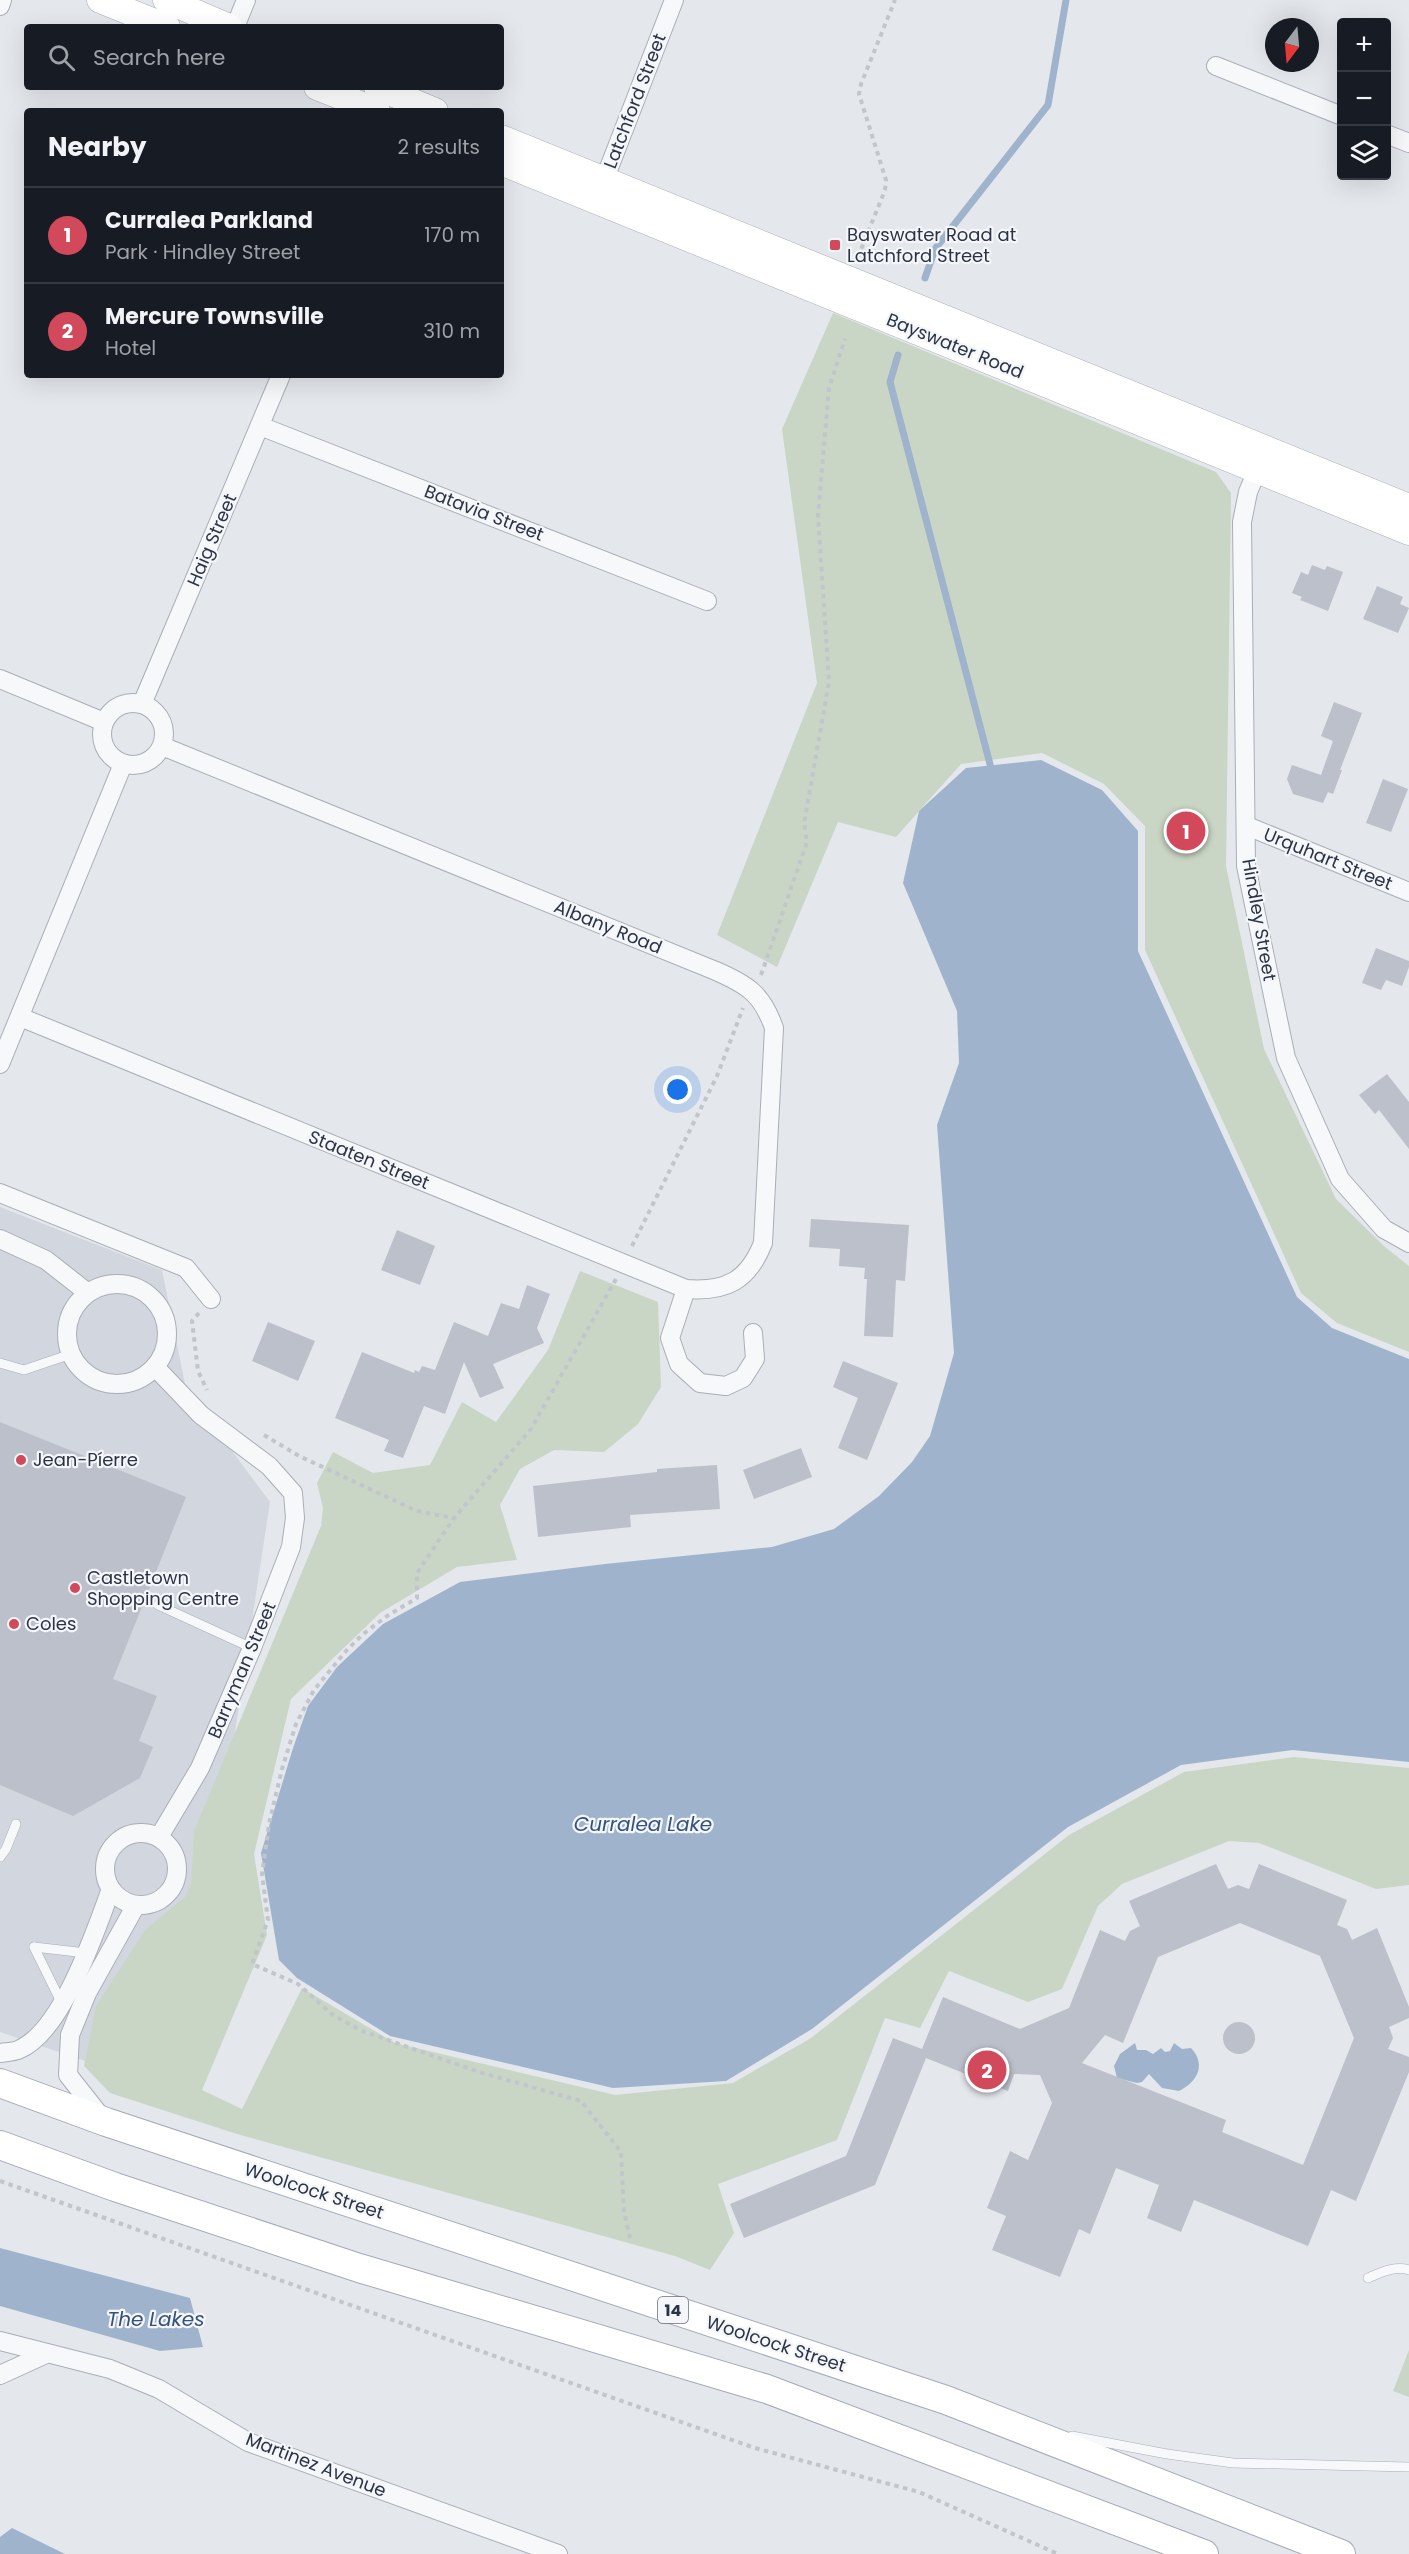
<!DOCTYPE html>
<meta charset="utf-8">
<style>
body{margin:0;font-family:Poppins,sans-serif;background:#242831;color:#f1f3f6}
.controls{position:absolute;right:18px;top:18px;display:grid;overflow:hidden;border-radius:6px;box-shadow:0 6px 24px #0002}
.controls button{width:54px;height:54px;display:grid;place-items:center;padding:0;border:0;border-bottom:2px solid #363941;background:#171b24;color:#f1f3f6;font:30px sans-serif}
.compass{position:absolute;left:1265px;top:18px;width:54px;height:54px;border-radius:50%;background:#171b24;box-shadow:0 6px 24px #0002;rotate:196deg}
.you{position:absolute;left:678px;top:1090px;width:21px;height:21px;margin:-15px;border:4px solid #fff;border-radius:50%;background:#1a73e8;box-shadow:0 0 0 9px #1a73e833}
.badge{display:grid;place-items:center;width:39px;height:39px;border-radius:50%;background:#d1495b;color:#fff;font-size:20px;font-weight:700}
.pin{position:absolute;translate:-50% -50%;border:3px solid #fff;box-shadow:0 2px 6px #0006}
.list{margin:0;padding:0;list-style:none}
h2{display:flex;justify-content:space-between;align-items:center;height:78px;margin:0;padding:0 24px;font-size:26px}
h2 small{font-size:20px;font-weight:400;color:#9ea1a6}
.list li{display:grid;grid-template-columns:39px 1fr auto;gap:18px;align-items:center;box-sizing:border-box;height:96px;padding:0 24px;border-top:2px solid #363941}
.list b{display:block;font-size:22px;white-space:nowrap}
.list p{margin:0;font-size:20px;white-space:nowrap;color:#9ea1a6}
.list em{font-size:20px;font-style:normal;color:#9ea1a6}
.icon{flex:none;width:33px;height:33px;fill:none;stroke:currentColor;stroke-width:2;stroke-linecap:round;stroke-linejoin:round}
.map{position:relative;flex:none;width:1409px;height:2554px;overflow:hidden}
.search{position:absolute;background:#171b24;box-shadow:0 6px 24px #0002;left:24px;top:24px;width:480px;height:66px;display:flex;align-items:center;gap:15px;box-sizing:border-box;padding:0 21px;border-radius:6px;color:#9ea1a6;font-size:22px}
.panel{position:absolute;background:#171b24;box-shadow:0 6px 24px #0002;left:24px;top:108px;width:480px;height:270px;border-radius:6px}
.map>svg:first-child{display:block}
.built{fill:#d2d6de}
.green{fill:#c9d6c5}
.water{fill:#9fb4cc}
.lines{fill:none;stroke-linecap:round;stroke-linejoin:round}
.stream{stroke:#9fb4cc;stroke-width:7}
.building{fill:#bbc0ca;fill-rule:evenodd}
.service-casing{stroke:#a9aeb7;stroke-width:10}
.minor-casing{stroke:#a9aeb7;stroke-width:20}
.secondary-casing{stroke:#a9aeb7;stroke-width:27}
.primary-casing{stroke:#a3abb8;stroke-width:30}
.path{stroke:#c2c5cb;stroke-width:4;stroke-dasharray:4.5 4.5;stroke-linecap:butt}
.service{stroke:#f7f8fa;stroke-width:9}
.minor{stroke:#f7f8fa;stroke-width:18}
.secondary{stroke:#fff;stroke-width:26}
.primary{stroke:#fff;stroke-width:28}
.poi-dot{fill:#d1495b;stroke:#f4f6f9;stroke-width:2}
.labels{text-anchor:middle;stroke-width:4.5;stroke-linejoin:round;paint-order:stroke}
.shield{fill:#f4f6f9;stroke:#676e7b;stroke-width:1.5}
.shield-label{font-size:16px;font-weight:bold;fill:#2b3445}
.street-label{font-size:18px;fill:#2b3445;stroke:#f4f6f9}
.poi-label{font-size:18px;fill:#2b3445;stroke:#f4f6f9;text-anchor:start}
.water-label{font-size:20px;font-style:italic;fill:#34527a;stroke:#f4f6f9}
</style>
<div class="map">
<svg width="1409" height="2554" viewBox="0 0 1409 2554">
<rect width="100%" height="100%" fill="#e4e7ec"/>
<path class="built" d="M0,1207L162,1270L186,1389L270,1502L209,1903L135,2078L0,2032Z"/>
<g class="green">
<path d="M833,313L1216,472L1231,493L1226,866L1264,1049L1336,1199L1385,1247L1409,1266V1352L1337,1323L1301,1293L1145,950V826L1104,784L1042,753L961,764L896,837L838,822L777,967L717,935L817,683L782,429Z"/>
<path d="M580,1271L658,1302L661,1387L638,1424L604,1452L554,1450L520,1469L500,1505L517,1560L457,1567L380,1613L291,1699L254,1854L267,1935L202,2090L242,2109L302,1988L395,2043L615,2095L733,2083L811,2038L1069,1835L1184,1772L1294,1757L1409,1768V1885L1376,1889L1259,1843L1229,1841L1122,1884L1098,1906L1062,1989L1028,2002L949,1971L920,2028L885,2018L837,2140L718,2184L734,2233L710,2270L675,2256L237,2134L110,2093L84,2066L96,2006L145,1930L185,1897L191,1885L194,1831L321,1526L323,1508L317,1483L333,1452L373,1473L430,1465L462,1402L496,1422L548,1350Z"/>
<path d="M1409,2350V2397L1393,2391Z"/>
</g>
<g class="water">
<path d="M1041,760L1102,790L1138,831V951L1297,1297L1332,1328L1409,1359V1762L1293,1750L1181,1765L1068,1827L812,2029L726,2081L613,2088L390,2036L297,1978L279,1960L261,1853L293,1748L308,1706L337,1667L383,1624L460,1582L605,1564L772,1547L834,1529L879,1496L912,1462L930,1436L954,1353L937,1125L959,1063L957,1011L903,883L919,811L966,768Z"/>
<path d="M1135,2043L1137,2050H1146L1153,2054L1161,2048L1165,2052L1170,2051L1174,2043L1182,2049L1191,2048C1207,2065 1197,2082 1179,2091L1162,2088L1149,2074L1142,2082L1137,2083L1117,2078L1114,2066L1120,2054Z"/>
<path d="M0,2248L190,2298L203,2347L160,2351L0,2306Z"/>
<path d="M12,2528L65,2554H0V2537Z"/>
</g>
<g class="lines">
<g class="stream">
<path d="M925,278L935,249L1048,105L1066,0"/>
<path d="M898,355L890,382L991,768"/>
</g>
</g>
<g class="building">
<path d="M1312,565L1325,570L1327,566L1343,572L1328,611L1300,600L1302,597L1292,593L1301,572L1308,575Z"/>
<path d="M1377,586L1403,597L1400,604L1409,608L1398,633L1363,619Z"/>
<path d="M1334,702L1362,713L1340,770H1342L1333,794L1328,792L1323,803L1293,794L1287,779L1292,765L1321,775L1333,741L1321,736Z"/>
<path d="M1383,779L1408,789L1391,832L1366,823Z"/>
<path d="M1376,948L1409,961V967L1402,986L1386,980L1381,990L1362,983Z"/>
<path d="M1387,1074L1409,1102V1149L1379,1110L1375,1114L1359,1095Z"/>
<path d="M811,1219L909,1225L905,1281L896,1280L893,1337L864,1336L867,1279H864L865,1268L839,1266L840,1249L809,1247Z"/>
<path d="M397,1230L435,1246L420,1285L381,1270Z"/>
<path d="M527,1285L550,1294L537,1328L544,1343L493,1364L504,1388L480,1398L464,1362L445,1414L424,1406L403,1458L384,1451L389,1440L335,1418L362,1352L414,1373L415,1370L419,1372L422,1366L435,1370L454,1322L488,1336L501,1303L519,1309Z"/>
<path d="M268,1322L315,1341L298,1381L252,1361Z"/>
<path d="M843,1361L898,1383L867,1460L838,1448L858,1398L833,1387Z"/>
<path d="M0,1422L186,1497L113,1679L157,1696L139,1741L153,1747L140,1778L73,1816L0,1785Z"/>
<path d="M801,1448L812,1477L754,1499L743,1470Z"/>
<path d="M717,1465L720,1509L630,1515L631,1527L538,1537L533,1486L657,1472V1469Z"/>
<path d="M1216,1864L1228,1889L1238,1885L1249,1889L1259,1864L1347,1900L1337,1925L1347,1929L1352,1940L1377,1928L1409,2007V2018L1389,2027L1393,2038L1388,2049L1409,2057V2072L1356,2201L1331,2190L1308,2246L1194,2200L1181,2232L1147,2218L1159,2185L1116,2168L1090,2234L1079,2229L1060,2277L992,2250L1006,2216L987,2208L1010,2151L1028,2160L1052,2103L1040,2075L1014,2074L1008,2091L926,2058L875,2185L744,2238L730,2204L846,2156L893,2038L922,2049L943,1997L1020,2029L1069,2008L1100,1930L1125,1941L1130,1931L1140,1926L1129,1901ZM1240,1923L1320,1956L1354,2038L1303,2165L1222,2132L1226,2120L1082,2063L1105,2035L1123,2043L1158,1957Z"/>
<circle cx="1239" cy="2038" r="16"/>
</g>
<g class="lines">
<g class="service-casing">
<g id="service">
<path d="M0,1363L24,1370L71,1354"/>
<path d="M158,1605L252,1648"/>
<path d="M0,1857L6,1849L16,1824"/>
<path d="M34,1947L62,2004"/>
<path d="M34,1947L86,1953"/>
<path d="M1368,2278C1380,2273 1396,2265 1409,2270"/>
<path d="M1072,2436L1167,2454L1233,2463L1409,2467"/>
</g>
</g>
<g class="minor-casing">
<g id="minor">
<path d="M0,6L2,0"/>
<path d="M235,27L246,0"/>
<path d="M1216,66L1342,116"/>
<path d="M1386,134L1409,143"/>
<path d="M600,191L674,0"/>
<path d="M260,426L707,601"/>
<path d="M1261,461L1248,492L1242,522L1246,866L1286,1058L1340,1179L1384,1229L1409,1243"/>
<path d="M0,679L104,722"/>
<circle cx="133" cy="734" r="31"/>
<path d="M142,704L281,375"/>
<path d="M1247,826L1409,892"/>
<path d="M20,1017L686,1289C726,1292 748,1281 763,1243L774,1028C762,994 748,985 716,971L162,746"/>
<path d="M0,1064L123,764"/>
<path d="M0,1193L186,1268L211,1299"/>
<path d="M0,1239L46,1260L88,1293"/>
<circle cx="117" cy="1334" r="50"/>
<path d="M686,1289L670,1338L679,1364L700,1383L726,1386L743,1378L755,1359L753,1333"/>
<path d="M156,1368L201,1415L269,1466L293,1493L295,1518L291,1547L252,1648L200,1768L159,1837"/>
<circle cx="141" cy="1869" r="36"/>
<path d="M0,2053C6,2052 13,2052 18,2050C62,2033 95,1932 111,1889"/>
<path d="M102,2118L68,2075L70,2035L87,1993L136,1905"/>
<path d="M0,2341L110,2369L159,2389L248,2442L558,2554"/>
<path d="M0,2375L46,2354"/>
</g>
</g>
<g class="secondary-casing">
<g id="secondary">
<path d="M100,0L167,27"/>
<path d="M166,0L229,27"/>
<path d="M317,87L377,111"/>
<path d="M377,87L435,111"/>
<path d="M501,138L1409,507"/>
<path d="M501,162L1409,532"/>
</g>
</g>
<g class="primary-casing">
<g id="primary">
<path d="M0,2083L106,2122L946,2400L1341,2554"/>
<path d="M0,2145L115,2187L359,2268L767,2389L1204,2554"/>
</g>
</g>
<g class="path">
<path d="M858,257L885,190L886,180L859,94L861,84L895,0"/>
<path d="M761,975L807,842L804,823L829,682L818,516L829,388L845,339"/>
<path d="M632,1246L717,1076L743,1008"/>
<path d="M616,1279L531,1429L454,1518L417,1573V1598L387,1616L362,1635L346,1651L314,1690L296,1724L282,1769L269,1824L262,1874L268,1920L252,1964L298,1984L333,2015L362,2031L479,2072L581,2101L621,2152L624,2211L630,2238"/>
<path d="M199,1313L192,1321L198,1371L207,1390"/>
<path d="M264,1435L299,1456L417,1511L454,1518"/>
<path d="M0,2181L755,2448L919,2492L1058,2554"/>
</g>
<use href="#service" class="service"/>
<use href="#minor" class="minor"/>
<use href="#secondary" class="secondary"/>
<use href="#primary" class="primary"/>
</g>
<g class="poi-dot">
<rect x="829" y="239" width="12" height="12" rx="3"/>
<circle cx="21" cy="1460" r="6"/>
<circle cx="75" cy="1588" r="6"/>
<circle cx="14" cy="1624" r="6"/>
</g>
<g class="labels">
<rect class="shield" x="658" y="2297" width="30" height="26" rx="4.5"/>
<g class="shield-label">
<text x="673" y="2316">14</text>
</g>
<g class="street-label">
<text transform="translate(635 101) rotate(-69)" y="6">Latchford Street</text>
<text transform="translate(955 346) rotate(22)" y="6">Bayswater Road</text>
<text transform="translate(484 513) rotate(21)" y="6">Batavia Street</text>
<text transform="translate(212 540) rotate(-67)" y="6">Haig Street</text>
<text transform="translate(1328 859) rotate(22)" y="6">Urquhart Street</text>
<text transform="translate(1259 920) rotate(80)" y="6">Hindley Street</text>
<text transform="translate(608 927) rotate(22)" y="6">Albany Road</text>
<text transform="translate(369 1160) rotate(22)" y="6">Staaten Street</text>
<text transform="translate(242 1670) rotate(-67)" y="6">Barryman Street</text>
<text transform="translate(314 2191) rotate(18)" y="6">Woolcock Street</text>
<text transform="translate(776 2344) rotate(18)" y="6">Woolcock Street</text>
<text transform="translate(316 2465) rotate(21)" y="6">Martinez Avenue</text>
</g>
<g class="poi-label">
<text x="847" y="241">Bayswater Road at<tspan x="847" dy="21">Latchford Street</tspan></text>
<text x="33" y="1466">Jean-Píerre</text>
<text x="87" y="1584">Castletown<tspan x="87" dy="21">Shopping Centre</tspan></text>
<text x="26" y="1630">Coles</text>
</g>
<g class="water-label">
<text x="643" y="1831">Curralea Lake</text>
<text x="156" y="2326">The Lakes</text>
</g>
</g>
</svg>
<div class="controls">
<button>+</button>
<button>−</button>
<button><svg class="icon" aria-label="layers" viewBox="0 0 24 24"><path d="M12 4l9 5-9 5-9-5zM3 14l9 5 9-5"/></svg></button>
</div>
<svg class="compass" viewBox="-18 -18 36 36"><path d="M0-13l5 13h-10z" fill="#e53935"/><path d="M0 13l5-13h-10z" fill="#9ea1a6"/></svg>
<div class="you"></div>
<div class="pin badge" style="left:1186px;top:831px">1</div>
<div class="pin badge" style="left:987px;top:2070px">2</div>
<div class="search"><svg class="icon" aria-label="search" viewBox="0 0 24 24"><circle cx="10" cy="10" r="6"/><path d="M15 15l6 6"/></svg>Search here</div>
<section class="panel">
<h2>Nearby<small>2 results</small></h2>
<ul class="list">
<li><span class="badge">1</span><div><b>Curralea Parkland</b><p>Park · Hindley Street</p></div><em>170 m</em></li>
<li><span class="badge">2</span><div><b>Mercure Townsville</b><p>Hotel</p></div><em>310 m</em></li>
</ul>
</section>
</div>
